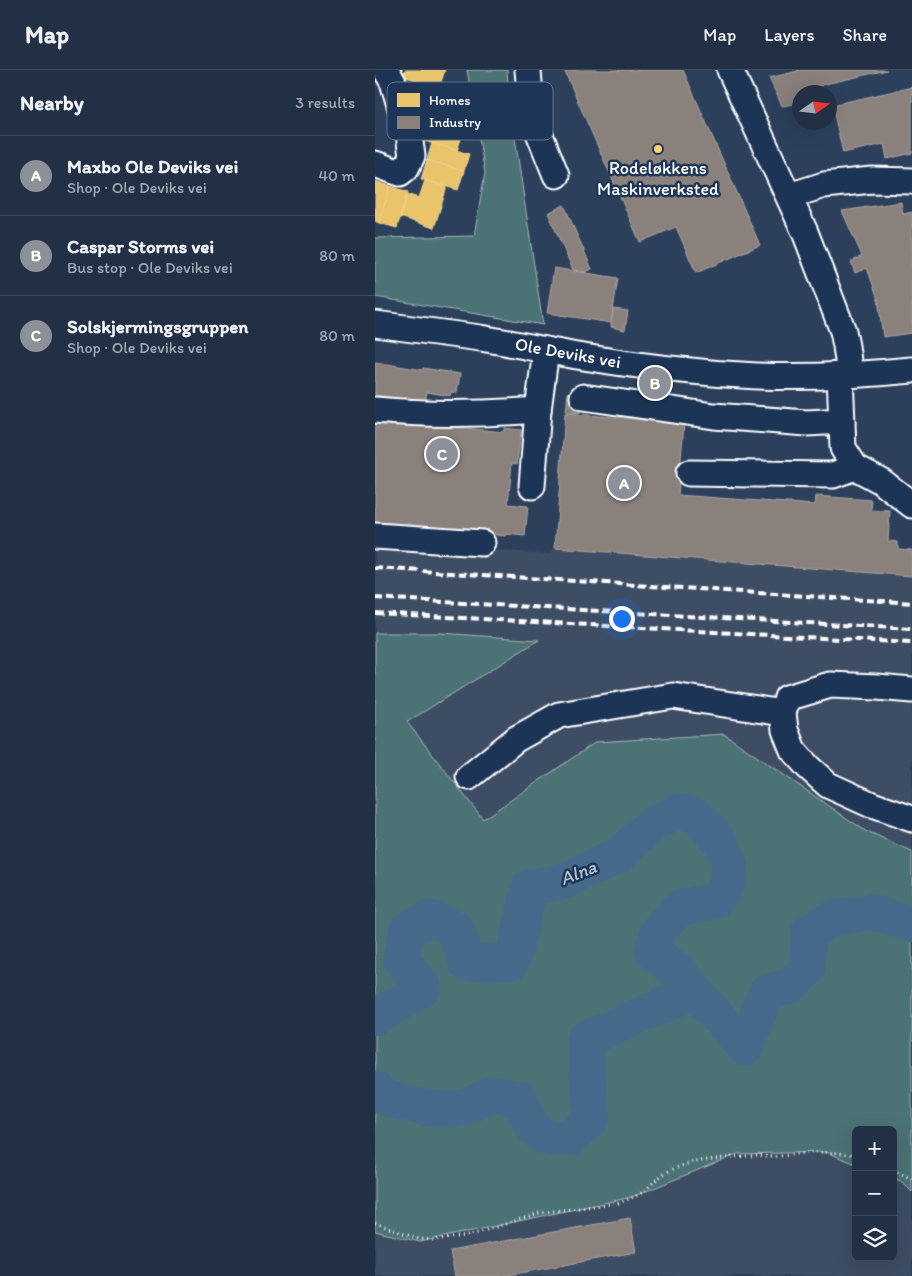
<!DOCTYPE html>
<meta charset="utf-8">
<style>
body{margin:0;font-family:Itim,sans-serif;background:#29384c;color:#f1f3f6}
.controls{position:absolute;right:15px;bottom:15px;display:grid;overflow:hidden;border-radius:8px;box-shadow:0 5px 20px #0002}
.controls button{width:45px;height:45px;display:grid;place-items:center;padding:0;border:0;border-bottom:1px solid #3e4b5e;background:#213045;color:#f1f3f6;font:25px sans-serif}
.compass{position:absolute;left:417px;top:15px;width:45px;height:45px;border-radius:50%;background:#213045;box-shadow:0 5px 20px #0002;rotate:76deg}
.you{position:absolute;left:246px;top:548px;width:18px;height:18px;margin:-12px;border:4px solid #fff;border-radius:50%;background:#1a73e8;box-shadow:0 0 0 8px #1a73e833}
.badge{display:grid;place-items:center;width:32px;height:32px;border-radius:50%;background:#8c9099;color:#fff;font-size:16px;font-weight:700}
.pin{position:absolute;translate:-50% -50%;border:2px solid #fff;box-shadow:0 1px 5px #0006}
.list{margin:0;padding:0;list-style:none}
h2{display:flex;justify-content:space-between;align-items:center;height:65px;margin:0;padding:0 20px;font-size:21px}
h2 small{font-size:16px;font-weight:400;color:#a2a9b3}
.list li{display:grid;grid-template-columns:32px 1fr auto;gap:15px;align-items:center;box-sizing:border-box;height:80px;padding:0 20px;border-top:1px solid #3e4b5e}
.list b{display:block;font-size:19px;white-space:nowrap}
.list p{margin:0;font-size:16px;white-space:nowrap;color:#a2a9b3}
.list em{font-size:16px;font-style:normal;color:#a2a9b3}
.icon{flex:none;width:28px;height:28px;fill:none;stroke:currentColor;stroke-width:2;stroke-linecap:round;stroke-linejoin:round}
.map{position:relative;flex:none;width:537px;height:1206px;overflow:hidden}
header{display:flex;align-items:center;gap:30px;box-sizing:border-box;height:70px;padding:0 25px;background:#213045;border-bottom:1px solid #3e4b5e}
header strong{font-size:24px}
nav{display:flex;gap:28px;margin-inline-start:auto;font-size:18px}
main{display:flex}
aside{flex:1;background:#213045}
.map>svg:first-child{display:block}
.built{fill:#3e4d63}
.green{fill:#4c7274;stroke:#a6b8ba}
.homes{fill:#e9c46a;stroke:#f0d697}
.industry{fill:#8a817c;stroke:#ada7a3}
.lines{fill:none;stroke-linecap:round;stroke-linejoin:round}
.river{stroke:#456b8c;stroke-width:36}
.minor-casing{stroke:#fff;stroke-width:29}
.path{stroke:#fff;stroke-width:3;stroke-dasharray:1 4;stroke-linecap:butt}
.minor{stroke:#1d3557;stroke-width:25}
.rail{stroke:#fff;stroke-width:4;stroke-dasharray:8 4;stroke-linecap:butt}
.poi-dot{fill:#ffd166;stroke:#1d3557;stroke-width:2}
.labels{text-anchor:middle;stroke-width:5;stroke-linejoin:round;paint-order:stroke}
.poi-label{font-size:18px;fill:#fff;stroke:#1d3557}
.street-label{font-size:18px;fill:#fff;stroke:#1d3557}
.water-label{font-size:19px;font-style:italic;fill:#b5c4d1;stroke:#1d3557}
.key{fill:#1d3557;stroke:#617289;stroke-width:1}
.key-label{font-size:14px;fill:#fff}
</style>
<header>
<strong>Map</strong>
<nav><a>Map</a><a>Layers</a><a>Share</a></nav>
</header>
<main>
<aside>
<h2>Nearby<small>3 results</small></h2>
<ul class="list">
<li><span class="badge">A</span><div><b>Maxbo Ole Deviks vei</b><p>Shop · Ole Deviks vei</p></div><em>40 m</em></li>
<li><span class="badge">B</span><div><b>Caspar Storms vei</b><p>Bus stop · Ole Deviks vei</p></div><em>80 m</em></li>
<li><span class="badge">C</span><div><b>Solskjermingsgruppen</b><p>Shop · Ole Deviks vei</p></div><em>80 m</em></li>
</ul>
</aside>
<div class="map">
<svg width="537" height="1206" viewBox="0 0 537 1206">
<rect width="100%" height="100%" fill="#2c405c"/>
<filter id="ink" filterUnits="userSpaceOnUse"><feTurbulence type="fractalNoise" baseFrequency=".02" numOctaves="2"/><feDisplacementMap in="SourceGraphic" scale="10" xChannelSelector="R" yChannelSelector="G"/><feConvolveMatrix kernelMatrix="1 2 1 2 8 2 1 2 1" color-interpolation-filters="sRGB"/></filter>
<g filter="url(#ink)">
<g class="built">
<path d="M0,472L175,484L180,478L537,506V782L492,762L221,672L108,749L32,652L163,570L65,563H0Z"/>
<path d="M451,1082L481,1094V1187H518V1108L526,1111L537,1121V1206H0V1161L45,1172L257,1127L362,1084Z"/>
</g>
<g class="green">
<path d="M92,0H132L134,28L168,255L0,227V168L99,166L110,103Z"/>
<path d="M0,563H65L164,570L32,652L108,749L221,672L349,664L492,762L537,782V1122L526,1111L518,1108V1060H481V1094L451,1082L362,1084L257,1127L45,1172L0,1161Z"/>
</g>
<g class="homes">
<path d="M30,0H70L64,18L28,6Z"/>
<path d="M39,10L76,21L71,39L34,28Z"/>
<path d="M51,52L88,63L82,81L46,70Z"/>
<path d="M57,73L94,84L89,101L52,90Z"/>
<path d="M52,90L89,101L83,120L46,109Z"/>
<path d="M50,110L72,117L59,158L25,147L32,124L44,128Z"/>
<path d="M0,111L15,116L4,153L0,151Z"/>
<path d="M15,116L33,122L22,158L4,153Z"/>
</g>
<g class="industry">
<path d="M189,0H308L385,175L321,203L301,157L265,172Z"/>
<path d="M422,0H512L446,15L448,22H424V33L407,36L394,8L423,1Z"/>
<path d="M537,17V83L512,89L509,74L468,83L457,35Z"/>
<path d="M526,132L528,144L537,142V263L508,267L503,229L492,198L480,203L476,192L487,186L467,141Z"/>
<path d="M189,135L217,199L211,202L198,200L173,143Z"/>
<path d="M179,198L243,208L236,253L172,243Z"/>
<path d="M238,239L253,241L250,260L236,257Z"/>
<path d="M0,292L48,300V298L85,304L82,323L76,322L75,326L52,322L49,337L12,334L13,327L0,325Z"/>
<path d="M193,322L207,323L205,343L191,342Z"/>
<path d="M190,343L309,353L303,425L440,435L441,426L497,430L496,440L515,441L513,471L523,472V479L537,480V506L180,478Z"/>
<path d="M0,349L129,362V358L146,360L142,394L137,393L133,434L153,436L150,466L130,464V466L49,457L0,454Z"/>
<path d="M255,1148L261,1182L128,1206H80L75,1181Z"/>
</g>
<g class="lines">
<g class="river">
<path d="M0,947H2L49,917L26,890L32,860L54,848L81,859L92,893L137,891L155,817L190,811L244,785L277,755L303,741L322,746L347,774L355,795L351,816L340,831L305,838L284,859L278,881L305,903L320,921"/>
<path d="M0,1019L4,1026L48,1038L76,1040L92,1037L117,1024L145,1029C151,1044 157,1065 176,1068C182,1069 189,1068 196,1068L217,1047L209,970L320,921L370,978L391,923L415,916L432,900L434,862L455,849L495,842L537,854"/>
</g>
<g class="minor-casing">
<g id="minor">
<path d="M153,0L155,25L158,48L181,105"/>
<path d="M355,0L430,162L468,261L471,276L475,305"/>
<path d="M0,94L25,103L31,98L37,86L34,65L18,12L11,0"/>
<path d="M414,126L449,115L497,110L537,111"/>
<path d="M0,254C35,259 70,263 105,268C137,273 169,280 202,286C261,296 322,303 382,306C434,308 486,305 537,300"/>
<path d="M465,305L468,378L480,397L506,411L537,435"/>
<path d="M208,327L339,346L432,353L467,351"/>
<path d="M0,340C53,345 110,344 163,340"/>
<path d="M314,403L458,405L480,397"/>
<path d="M157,416L163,340L171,280"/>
<path d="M0,466L107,473"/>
<path d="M537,620L502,617L455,615L412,628L408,643L410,660L418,680L433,697L453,715L497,735L537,749"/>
<path d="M94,707L141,669L184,645L298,626L408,643"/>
</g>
</g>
<g class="path">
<path d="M518,1100L537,1109"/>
<path d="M0,1153L44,1169L59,1170L91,1166L106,1162L164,1143L243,1133C252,1130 260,1127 268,1122C275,1116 281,1109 289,1104C314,1088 354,1088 383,1085C399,1088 414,1085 430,1083C447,1082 464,1082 481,1085"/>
</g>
<use href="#minor" class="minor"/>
<g class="rail">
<path d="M0,498L537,533"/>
<path d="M0,528L537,559"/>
<path d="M0,543L537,573"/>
</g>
</g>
</g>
<circle class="poi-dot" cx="283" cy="79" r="5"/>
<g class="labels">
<g class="poi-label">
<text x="283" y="104">Rodeløkkens<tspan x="283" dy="21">Maskinverksted</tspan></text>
</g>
<g class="street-label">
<text transform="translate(193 283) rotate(10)" y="6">Ole Deviks vei</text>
</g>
<g class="water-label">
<text transform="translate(203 802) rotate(-22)" y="7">Alna</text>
</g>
</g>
<rect x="12" y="12" width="166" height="58" rx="8" class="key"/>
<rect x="22" y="23" width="23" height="14" fill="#e9c46a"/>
<rect x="22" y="46" width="23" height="13" fill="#8a817c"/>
<g class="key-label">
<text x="54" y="35">Homes</text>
<text x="54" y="57">Industry</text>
</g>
</svg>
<div class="controls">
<button>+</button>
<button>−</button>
<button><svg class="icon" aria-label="layers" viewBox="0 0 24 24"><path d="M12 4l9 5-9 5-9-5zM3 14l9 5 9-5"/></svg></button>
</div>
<svg class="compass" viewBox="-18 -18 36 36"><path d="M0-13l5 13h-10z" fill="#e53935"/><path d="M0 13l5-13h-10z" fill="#a2a9b3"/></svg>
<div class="you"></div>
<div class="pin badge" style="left:249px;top:413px">A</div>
<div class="pin badge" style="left:280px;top:313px">B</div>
<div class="pin badge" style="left:67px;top:384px">C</div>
</div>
</main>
